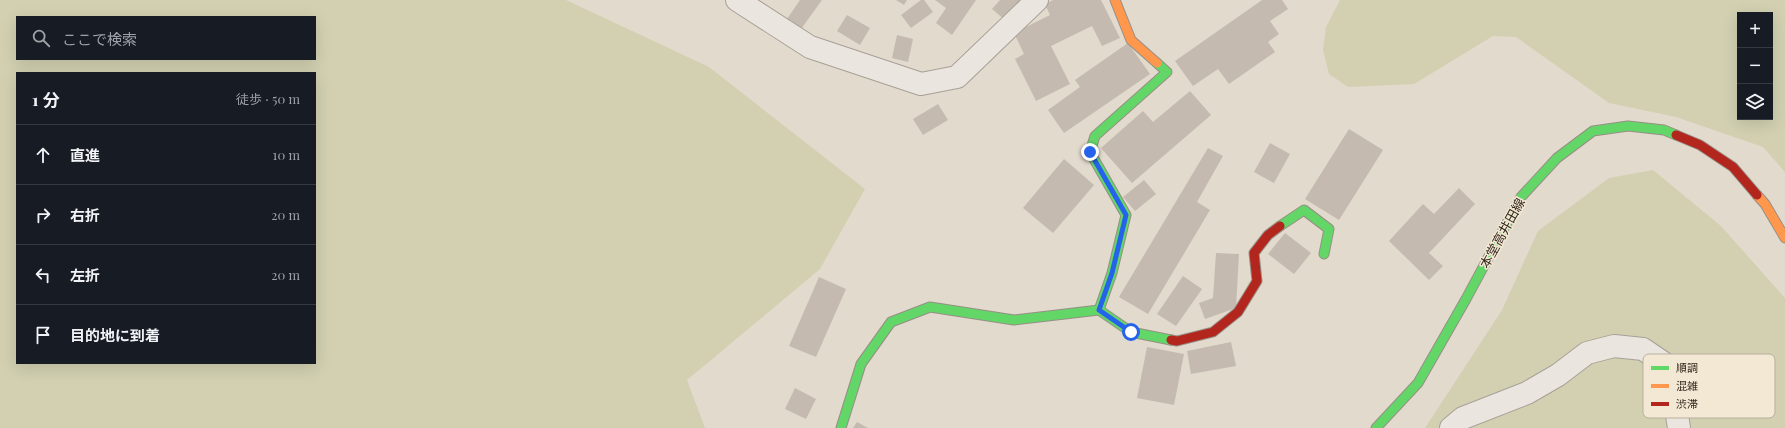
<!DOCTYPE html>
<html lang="ja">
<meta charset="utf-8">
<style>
body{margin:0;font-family:"Playfair Display","Noto Sans JP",serif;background:#242831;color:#f1f3f6}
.controls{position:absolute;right:12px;top:12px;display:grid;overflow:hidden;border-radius:0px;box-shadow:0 4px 16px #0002}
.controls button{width:36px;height:36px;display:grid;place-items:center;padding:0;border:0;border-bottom:1px solid #363941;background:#171b24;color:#f1f3f6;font:20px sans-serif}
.stop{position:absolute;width:12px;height:12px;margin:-9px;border:3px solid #2563eb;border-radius:50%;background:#fff}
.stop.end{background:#2563eb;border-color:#fff;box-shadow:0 1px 4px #0008}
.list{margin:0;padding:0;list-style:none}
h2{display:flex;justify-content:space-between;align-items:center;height:52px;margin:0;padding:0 16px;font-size:17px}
h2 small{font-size:13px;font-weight:400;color:#9ea1a6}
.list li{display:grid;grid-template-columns:26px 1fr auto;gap:12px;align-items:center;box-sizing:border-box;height:60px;padding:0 16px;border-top:1px solid #363941}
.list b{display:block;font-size:15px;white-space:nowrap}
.list em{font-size:13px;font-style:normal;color:#9ea1a6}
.icon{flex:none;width:22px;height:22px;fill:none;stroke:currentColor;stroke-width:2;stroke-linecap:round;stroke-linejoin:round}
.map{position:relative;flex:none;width:1785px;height:428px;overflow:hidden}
.search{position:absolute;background:#171b24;box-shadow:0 4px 16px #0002;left:16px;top:16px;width:300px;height:44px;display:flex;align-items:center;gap:10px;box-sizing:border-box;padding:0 14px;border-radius:0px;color:#9ea1a6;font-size:15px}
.panel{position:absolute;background:#171b24;box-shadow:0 4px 16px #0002;left:16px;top:72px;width:300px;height:292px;border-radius:0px}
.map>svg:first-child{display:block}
.green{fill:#d2d0b1;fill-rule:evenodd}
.building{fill:#c5baaf}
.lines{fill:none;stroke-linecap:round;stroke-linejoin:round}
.street-casing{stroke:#a7a097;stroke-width:24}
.fast-casing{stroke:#978f86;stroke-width:11}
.slow-casing{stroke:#978f86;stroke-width:11}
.jam-casing{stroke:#978f86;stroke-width:11}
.street{stroke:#eae6df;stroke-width:22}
.fast{stroke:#63d668;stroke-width:9}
.slow{stroke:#ff974d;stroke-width:9}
.jam{stroke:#b3261e;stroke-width:9}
.route{stroke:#2563eb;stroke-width:5}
.labels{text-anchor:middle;stroke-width:3;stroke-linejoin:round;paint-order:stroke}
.street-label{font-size:13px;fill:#35291f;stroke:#f2e8d4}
.key{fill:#f2e8d4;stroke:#b9af9e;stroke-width:1}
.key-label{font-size:11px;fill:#35291f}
</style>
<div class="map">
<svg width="1785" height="428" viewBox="0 0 1785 428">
<rect width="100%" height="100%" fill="#e2dacd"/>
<g class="green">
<path d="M0,0H566L709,67L865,189L820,269L687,380L705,428H0ZM17,17H315V59H17ZM17,73H315V363H17Z"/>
<path d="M1340,0H1785V172L1763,147L1676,117L1609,103L1516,37L1493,36L1414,84L1348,87L1329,74L1323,50L1326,27ZM1740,15H1770V117H1740Z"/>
<path d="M1653,170L1721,226L1785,298V428H1425L1502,310L1538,231L1609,178Z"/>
</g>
<g class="building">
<path d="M800,0H822L801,29L787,19Z"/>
<path d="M896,0H907L904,5Z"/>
<path d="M921,0H924L933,12L911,28L901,15Z"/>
<path d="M935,0H976L952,35L936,23L946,8Z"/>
<path d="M1000,0H1022L1005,20L992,9Z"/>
<path d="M1053,0H1101L1120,38L1102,46L1092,26L1051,46L1070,84L1036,101L1015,59L1024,54L1014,33L1050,15L1045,4Z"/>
<path d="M1262,0H1282L1288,9L1270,21L1279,34L1268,42L1275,52L1229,84L1218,69L1193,86L1175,61Z"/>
<path d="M847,15L870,28L860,45L837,31Z"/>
<path d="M897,35L913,39L908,62L892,58Z"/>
<path d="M1128,43L1150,74L1064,133L1048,110L1080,87L1075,80Z"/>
<path d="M1190,91L1211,115L1132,183L1101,148L1143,111L1153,122Z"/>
<path d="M938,104L948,120L923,135L913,119Z"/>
<path d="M1349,129L1383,150L1339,220L1305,199Z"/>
<path d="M1270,143L1290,154L1274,183L1254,172Z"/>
<path d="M1208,148L1223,156L1197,202L1210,210L1148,314L1119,297Z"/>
<path d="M1064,159L1094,185L1053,233L1023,208Z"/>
<path d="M1144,180L1156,194L1135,211L1123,197Z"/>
<path d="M1459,188L1475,204L1429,253L1443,266L1429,280L1389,241L1423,204L1434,214Z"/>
<path d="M1285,233L1311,253L1294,274L1268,254Z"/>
<path d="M1216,253L1239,254L1236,308L1205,319L1199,303L1213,298Z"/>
<path d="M1183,276L1202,289L1176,326L1157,314Z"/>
<path d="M819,277L846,289L816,357L789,346Z"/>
<path d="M1231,342L1236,366L1191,374L1187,351Z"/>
<path d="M1147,347L1184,354L1174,405L1137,398Z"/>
<path d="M795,388L816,399L806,419L785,409Z"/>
<path d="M857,422L868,428H853Z"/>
</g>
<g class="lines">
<g class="street-casing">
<g id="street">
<path d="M737,0L810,47L921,84L957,77L1037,0"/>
<path d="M1451,428L1463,418L1527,393L1558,375L1587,353L1614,346L1643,349L1665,364L1673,389L1679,428"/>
</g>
</g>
<g class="fast-casing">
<g id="fast">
<path d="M1280,226L1304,210L1329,229L1324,254"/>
<path d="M1099,310L1112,273L1126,215L1090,152L1095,136L1167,72L1157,63"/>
<path d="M841,428L861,364L891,322L930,307L1014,320L1099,310L1131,332L1171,340"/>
<path d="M1376,428L1418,383L1466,299L1521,197L1557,158L1593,131L1628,126L1664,130L1676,135"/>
</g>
</g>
<g class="slow-casing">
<g id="slow">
<path d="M1115,0L1131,40L1157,63"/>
<path d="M1757,195L1765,204L1785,238"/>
</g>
</g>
<g class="jam-casing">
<g id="jam">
<path d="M1676,135L1700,145L1733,167L1757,195"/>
<path d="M1171,340L1177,341L1213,332L1238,312L1257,281L1254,253L1268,235L1280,226"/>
</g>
</g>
<use href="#street" class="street"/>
<use href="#fast" class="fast"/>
<use href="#slow" class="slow"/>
<use href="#jam" class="jam"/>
</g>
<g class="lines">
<path class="route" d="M1090,152L1126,215L1112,273L1099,310L1131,332"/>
</g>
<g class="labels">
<g class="street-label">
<text transform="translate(1502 233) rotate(-61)" y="5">本堂高井田線</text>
</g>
</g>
<rect x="1643" y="354" width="132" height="64" rx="6" class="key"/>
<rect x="1651" y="366" width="18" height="4" fill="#63d668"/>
<rect x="1651" y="384" width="18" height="4" fill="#ff974d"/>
<rect x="1651" y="402" width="18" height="4" fill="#b3261e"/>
<g class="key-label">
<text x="1676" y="372">順調</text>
<text x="1676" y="390">混雑</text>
<text x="1676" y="408">渋滞</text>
</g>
</svg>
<div class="controls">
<button>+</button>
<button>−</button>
<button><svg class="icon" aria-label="layers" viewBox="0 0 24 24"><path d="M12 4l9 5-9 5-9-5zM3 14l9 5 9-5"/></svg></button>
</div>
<div class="stop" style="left:1131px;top:332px"></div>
<div class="stop end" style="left:1090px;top:152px"></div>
<div class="search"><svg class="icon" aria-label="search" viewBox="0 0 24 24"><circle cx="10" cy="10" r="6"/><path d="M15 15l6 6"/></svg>ここで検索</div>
<section class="panel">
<h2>1 分<small>徒歩 · 50 m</small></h2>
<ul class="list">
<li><svg class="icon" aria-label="ahead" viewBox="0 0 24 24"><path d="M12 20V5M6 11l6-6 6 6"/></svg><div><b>直進</b></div><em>10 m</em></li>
<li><svg class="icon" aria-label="right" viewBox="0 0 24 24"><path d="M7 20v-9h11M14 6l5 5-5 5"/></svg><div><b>右折</b></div><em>20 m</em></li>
<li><svg class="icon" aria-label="left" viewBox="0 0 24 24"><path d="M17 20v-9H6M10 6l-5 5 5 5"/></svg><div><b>左折</b></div><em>20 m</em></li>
<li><svg class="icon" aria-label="arrive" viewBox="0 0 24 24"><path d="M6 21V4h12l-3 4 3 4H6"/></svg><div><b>目的地に到着</b></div></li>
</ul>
</section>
</div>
